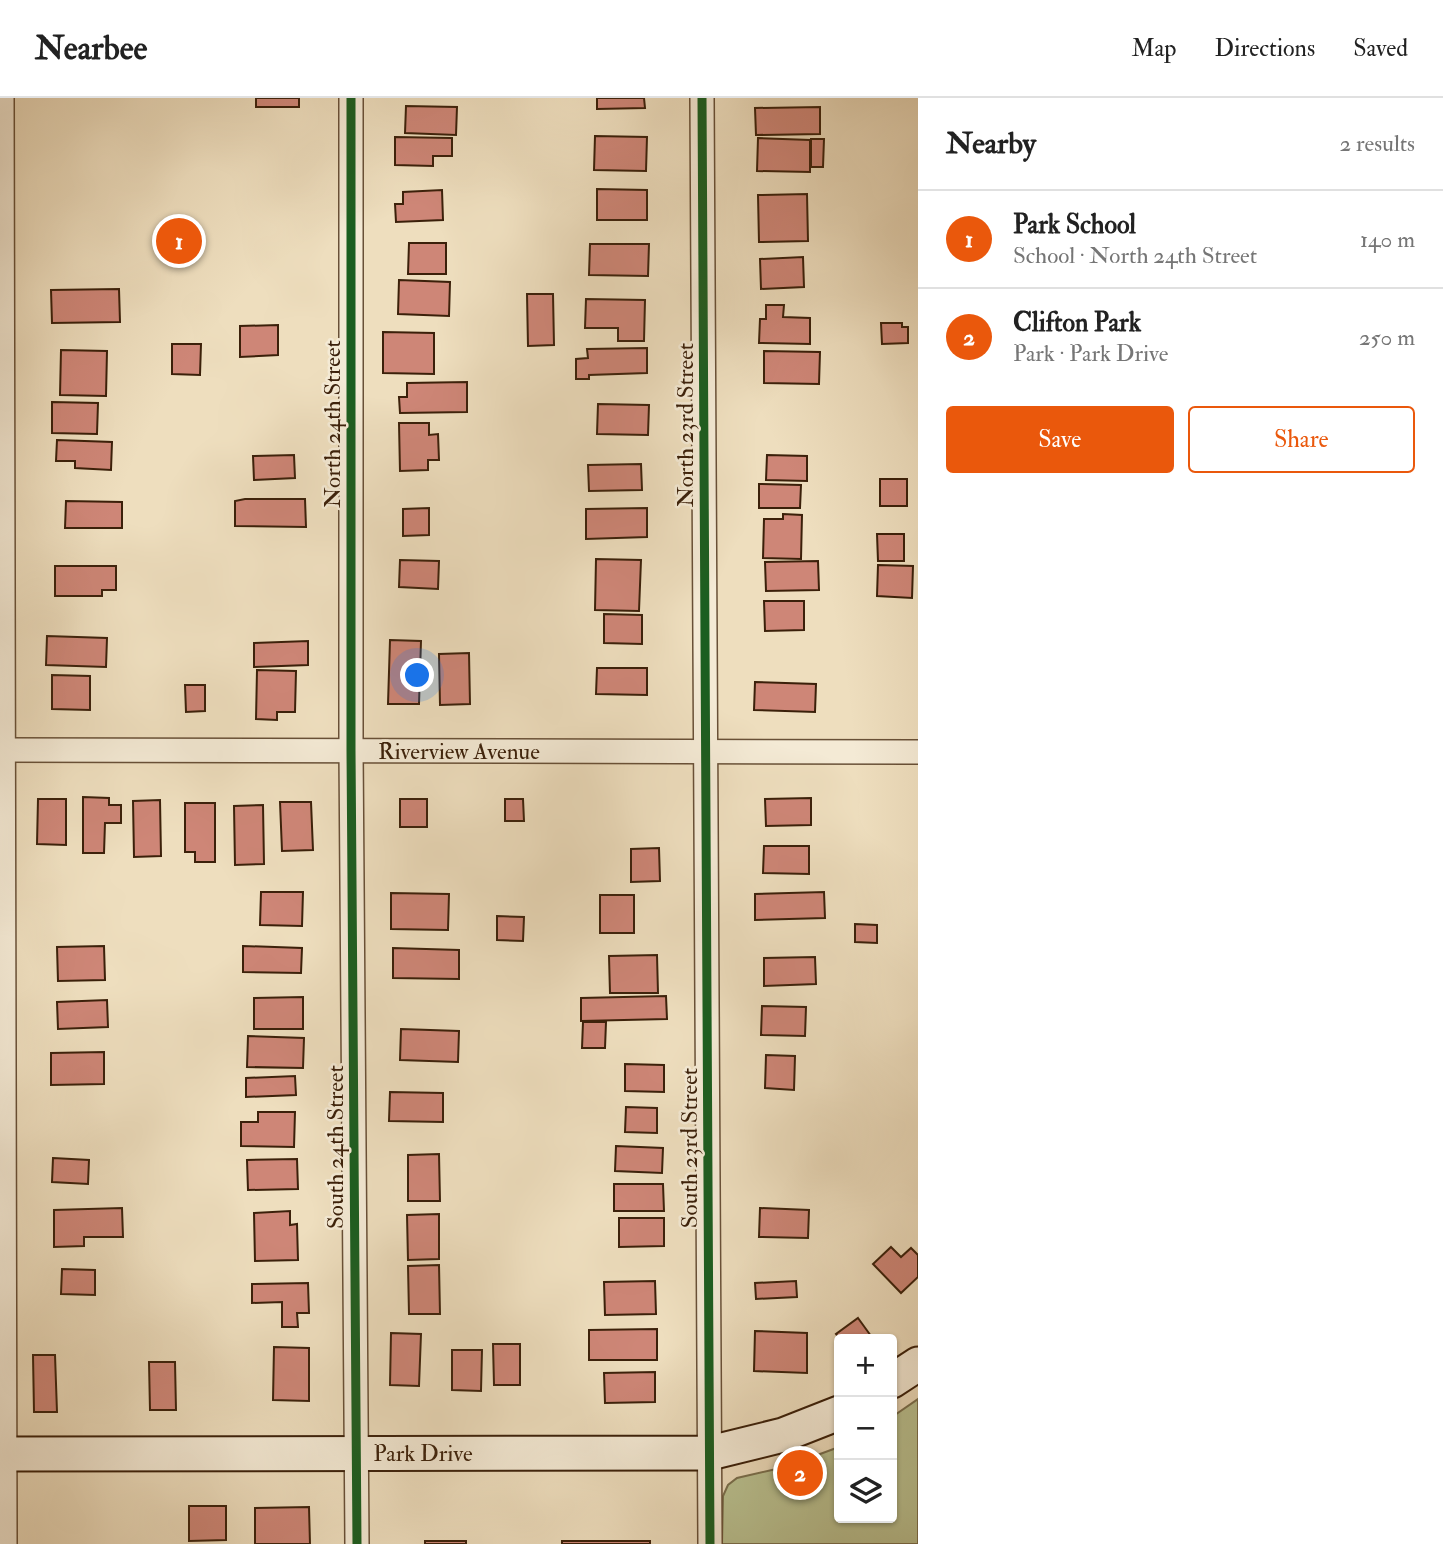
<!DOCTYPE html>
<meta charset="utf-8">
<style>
body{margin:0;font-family:"IM FELL Double Pica",serif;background:#f6f6f6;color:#222}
.controls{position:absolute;right:21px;bottom:21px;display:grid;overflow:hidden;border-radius:7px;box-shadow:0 2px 5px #0004}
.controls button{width:63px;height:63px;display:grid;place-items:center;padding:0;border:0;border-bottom:2px solid #e0e0e0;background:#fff;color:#222;font:35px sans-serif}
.you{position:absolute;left:418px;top:578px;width:24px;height:24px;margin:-18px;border:5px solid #fff;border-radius:50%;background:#1a73e8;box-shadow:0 0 0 10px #1a73e833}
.badge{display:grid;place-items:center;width:46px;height:46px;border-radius:50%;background:#ea580c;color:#fff;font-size:23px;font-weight:700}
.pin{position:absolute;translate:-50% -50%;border:4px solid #fff;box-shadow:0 2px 7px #0006}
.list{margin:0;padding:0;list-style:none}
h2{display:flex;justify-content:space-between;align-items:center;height:91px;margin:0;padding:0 28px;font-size:30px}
h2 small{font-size:23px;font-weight:400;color:#767676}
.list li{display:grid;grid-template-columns:46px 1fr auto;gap:21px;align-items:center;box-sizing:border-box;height:98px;padding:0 28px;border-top:2px solid #e0e0e0}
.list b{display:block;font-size:26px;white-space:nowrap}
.list p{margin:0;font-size:23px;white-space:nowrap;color:#767676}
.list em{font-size:23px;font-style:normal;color:#767676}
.actions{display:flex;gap:14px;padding:21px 28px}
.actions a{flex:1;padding:16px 0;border:2px solid #ea580c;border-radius:7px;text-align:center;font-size:24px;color:#ea580c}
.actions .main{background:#ea580c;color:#fff}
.icon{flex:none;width:38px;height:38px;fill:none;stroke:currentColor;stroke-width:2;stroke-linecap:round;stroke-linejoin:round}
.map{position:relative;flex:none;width:918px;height:1446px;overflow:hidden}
header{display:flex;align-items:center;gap:42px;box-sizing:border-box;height:98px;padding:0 35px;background:#fff;border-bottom:2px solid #e0e0e0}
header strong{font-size:33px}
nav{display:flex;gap:38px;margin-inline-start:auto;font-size:24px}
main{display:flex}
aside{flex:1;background:#fff}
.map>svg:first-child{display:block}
.green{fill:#b9c191;stroke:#7a704e;stroke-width:2}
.building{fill:#ce8677;stroke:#3b200a;stroke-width:2}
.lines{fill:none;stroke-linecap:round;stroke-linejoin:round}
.minor-casing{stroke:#685037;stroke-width:26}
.secondary-casing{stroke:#3b200a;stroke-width:37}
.minor{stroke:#f4ead5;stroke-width:23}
.secondary{stroke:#f4ead5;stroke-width:33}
.cycleway-casing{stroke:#f4ead5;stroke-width:13}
.cycleway{stroke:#1b5e20;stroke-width:9}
.labels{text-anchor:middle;stroke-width:5;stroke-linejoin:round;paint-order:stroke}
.street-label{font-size:23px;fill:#3b200a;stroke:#f4ead5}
</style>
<header>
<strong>Nearbee</strong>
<nav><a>Map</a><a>Directions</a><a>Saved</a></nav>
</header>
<main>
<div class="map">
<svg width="918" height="1446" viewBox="0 0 918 1446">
<rect width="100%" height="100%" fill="#eedebe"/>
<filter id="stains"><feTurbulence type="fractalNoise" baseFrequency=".00286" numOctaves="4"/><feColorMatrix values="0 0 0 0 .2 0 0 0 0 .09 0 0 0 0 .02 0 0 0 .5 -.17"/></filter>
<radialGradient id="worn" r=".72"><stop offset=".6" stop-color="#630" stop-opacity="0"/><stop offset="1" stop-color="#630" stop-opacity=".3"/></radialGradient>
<path class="green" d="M918,1301V1446H722L723,1398L728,1387L737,1380L785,1369L839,1349V1420H892V1319Z"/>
<g class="building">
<rect x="256" y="0" width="43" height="9"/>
<path d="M597,0H644L645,10L597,11Z"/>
<path d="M406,8L457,9L456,37L405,35Z"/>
<path d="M820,9V36L756,37L755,10Z"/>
<path d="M595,38L647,39L646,73L594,72Z"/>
<path d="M395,39L452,40V58H433V68L395,67Z"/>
<path d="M758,40L810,42V74L757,73Z"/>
<path d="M811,41H824L823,69H811Z"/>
<path d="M597,91L647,92V122H597Z"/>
<path d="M442,92L443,122L396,124L395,106H403V94Z"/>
<path d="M807,96L808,143L759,144L758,97Z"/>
<path d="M409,145H446V176H408Z"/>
<path d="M590,146H649L648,178L589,177Z"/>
<path d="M803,159L804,189L761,191L760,161Z"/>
<path d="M399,182L450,184L449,218L398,216Z"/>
<path d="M119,191L120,224L52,225L51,192Z"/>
<path d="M527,196H553L554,247L528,248Z"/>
<path d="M586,201L645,202L644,243H618V230H585Z"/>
<path d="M766,207H784L783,219L810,220V246L759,245L760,221H766Z"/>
<path d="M881,225H902V229H908V245L882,246Z"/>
<path d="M278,227V257L240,259V228Z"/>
<path d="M383,234L434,235V276L383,275Z"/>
<path d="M172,246H201L200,277L172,276Z"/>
<path d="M647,250V275L589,277V281H576V261L588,260L587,251Z"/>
<path d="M61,252L107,253L106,298L60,297Z"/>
<path d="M764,253L820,254L819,286L764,285Z"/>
<path d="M467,284V314L400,315L399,299H407V285Z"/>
<path d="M52,304L98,305L97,336L52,335Z"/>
<path d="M598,306L649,307L648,337L597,336Z"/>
<path d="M399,325H429V337L438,336L439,362H428V372L400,373Z"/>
<path d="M57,342L112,344L111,372L75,370V363H56Z"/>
<path d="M294,357L295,380L254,382L253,358Z"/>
<path d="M767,357L807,358V383L766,382Z"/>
<path d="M641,366L642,392L589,393L588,367Z"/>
<rect x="880" y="381" width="27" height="27"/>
<path d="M759,386L801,387L800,410H759Z"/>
<path d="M245,401H305L306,429L235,428V403Z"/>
<path d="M66,403L122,404V430H65Z"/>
<path d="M429,410V437L403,438V411Z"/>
<path d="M647,410V439L586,441V411Z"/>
<path d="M783,416L802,417L801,461L763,460L764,421H783Z"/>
<path d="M877,436H904V463H878Z"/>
<path d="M596,461L641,462L639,513L595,512Z"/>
<path d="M400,462L439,463L438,491L399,489Z"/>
<path d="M818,463L819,492L766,493L765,464Z"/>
<path d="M878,467L913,468L912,500L877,498Z"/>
<path d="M55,468H116V492H102V498H55Z"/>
<path d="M764,503H804V532L765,533Z"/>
<path d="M604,516L642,517V546L604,545Z"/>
<path d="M47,538L107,540L106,569L46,567Z"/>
<path d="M390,542L421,543L419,606H388Z"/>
<path d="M308,543V567L254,569V545Z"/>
<path d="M469,555L470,606L440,607L439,556Z"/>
<path d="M597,570H647V597L596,596Z"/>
<path d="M257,572L296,573L295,614H277V622L256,621Z"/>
<path d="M52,577L90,578V612L52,611Z"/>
<path d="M755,584L816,586L815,614L754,612Z"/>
<path d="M185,587H205V613L186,614Z"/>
<path d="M83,699L109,700V707H121V725H105L104,755H83Z"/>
<path d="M811,700V727L766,728L765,701Z"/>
<path d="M38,701H66V747L37,746Z"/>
<rect x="400" y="701" width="27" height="28"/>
<path d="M505,701H523L524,723H505Z"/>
<path d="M160,702L161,758L134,759L133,703Z"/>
<path d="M280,704H311L313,752L282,753Z"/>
<path d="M185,705H215V764H195V754H185Z"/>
<path d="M263,707L264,766L235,767L234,708Z"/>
<path d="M764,748H809V776L763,775Z"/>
<path d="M659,750L660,783L631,784V751Z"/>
<path d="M261,794H303L302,828L260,827Z"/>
<path d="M824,794L825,820L755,822V796Z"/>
<path d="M391,795L449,796L448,832L391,831Z"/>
<rect x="600" y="797" width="34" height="38"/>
<path d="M497,818L524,819L523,843L497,842Z"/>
<path d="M855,826L877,827V845L855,844Z"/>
<path d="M104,848L105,882L58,883L57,849Z"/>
<path d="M243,848L302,850L301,875L243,874Z"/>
<path d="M393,850L459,852V881L393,880Z"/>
<path d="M657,857L658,895H610L609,858Z"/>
<path d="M815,859L816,886L764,888V860Z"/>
<path d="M666,898L667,921L581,923V900Z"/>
<path d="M303,899V931H254V900Z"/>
<path d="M107,902L108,929L58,931L57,904Z"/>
<path d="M762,908L806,909L805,938L761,937Z"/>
<path d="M583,924H606L605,950H582Z"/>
<path d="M401,931L459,933L458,964L400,962Z"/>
<path d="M248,938L304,940L303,970L247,969Z"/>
<path d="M104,954V986L51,987V955Z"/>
<path d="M766,957L795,958L794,992L765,990Z"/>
<path d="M625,966L664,967V994L625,993Z"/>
<path d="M295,978L296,997L246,999V980Z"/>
<path d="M390,994L443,995V1024L389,1023Z"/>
<path d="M626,1009L657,1010V1035L625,1034Z"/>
<path d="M258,1014H295L294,1049L241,1048V1024H258Z"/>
<path d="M616,1048L663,1050L662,1075L615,1073Z"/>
<path d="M439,1056L440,1103H408V1057Z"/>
<path d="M53,1060L89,1062L88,1086L52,1084Z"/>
<path d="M297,1061L298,1091L248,1092L247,1062Z"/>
<path d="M614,1086H663L664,1113H614Z"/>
<path d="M122,1110L123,1139H84V1148L54,1149V1112Z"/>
<path d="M760,1110L809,1112L808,1140L759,1139Z"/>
<path d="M290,1113V1127L297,1126L298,1162L255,1163L254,1115Z"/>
<path d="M439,1116V1161L408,1162L407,1117Z"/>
<path d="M619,1120H664V1148L619,1149Z"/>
<path d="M891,1149L901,1159L911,1150L918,1157V1179L901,1195L873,1166Z"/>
<path d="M439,1167L440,1216H409L408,1168Z"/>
<path d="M62,1171L95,1172V1197L61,1196Z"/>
<path d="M655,1183L656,1216L605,1217L604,1184Z"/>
<path d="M796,1183L797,1199L756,1201L755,1185Z"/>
<path d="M308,1185L309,1215H297L298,1229H282V1204L252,1205V1186Z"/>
<path d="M858,1220L871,1238L867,1241H840L836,1236Z"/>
<path d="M657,1231V1262H589V1232Z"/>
<path d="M755,1233L807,1235V1275L754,1273Z"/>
<path d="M391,1235L421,1236L419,1288L390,1287Z"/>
<path d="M493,1246H520V1287H494Z"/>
<path d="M274,1249L309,1250V1303L273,1302Z"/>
<path d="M452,1252H482L481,1293L452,1292Z"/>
<path d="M33,1257H55L57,1314H34Z"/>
<path d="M149,1264H175L176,1312H150Z"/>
<path d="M655,1274V1304L605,1305L604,1275Z"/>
<path d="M189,1408H226V1442L189,1443Z"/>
<path d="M309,1409L310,1446H255V1410Z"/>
<rect x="425" y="1443" width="41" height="3"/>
<rect x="562" y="1443" width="88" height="3"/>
</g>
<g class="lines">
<g class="minor-casing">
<g id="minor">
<path d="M2,0L5,1446"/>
<path d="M351,0V652L357,1446"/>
<path d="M702,0L710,1446"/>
<path d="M0,652L918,654"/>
</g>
</g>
<g class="secondary-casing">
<g id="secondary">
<path d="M892,1283L918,1266"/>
<path d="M0,1356L710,1355L783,1337L839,1315"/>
</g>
</g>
<use href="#minor" class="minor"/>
<use href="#secondary" class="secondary"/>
<g class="cycleway-casing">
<g id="cycleway">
<path d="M351,0V652L357,1446"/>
<path d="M702,0L710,1446"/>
</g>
</g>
<use href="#cycleway" class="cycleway"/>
</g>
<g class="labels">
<g class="street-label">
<text transform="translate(332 326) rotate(-90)" y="8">North 24th Street</text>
<text transform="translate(685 327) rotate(-90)" y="8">North 23rd Street</text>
<text x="459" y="661">Riverview Avenue</text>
<text transform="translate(335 1049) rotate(-90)" y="8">South 24th Street</text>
<text transform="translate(689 1050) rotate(-90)" y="8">South 23rd Street</text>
<text x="423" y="1363">Park Drive</text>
</g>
</g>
<rect width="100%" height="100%" filter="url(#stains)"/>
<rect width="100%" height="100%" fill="url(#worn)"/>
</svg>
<div class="controls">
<button>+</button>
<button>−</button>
<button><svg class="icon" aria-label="layers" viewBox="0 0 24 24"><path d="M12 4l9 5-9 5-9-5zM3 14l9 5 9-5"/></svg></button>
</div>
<div class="you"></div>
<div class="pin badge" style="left:179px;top:143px">1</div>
<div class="pin badge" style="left:800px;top:1375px">2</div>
</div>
<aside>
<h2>Nearby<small>2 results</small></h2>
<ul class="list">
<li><span class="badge">1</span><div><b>Park School</b><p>School · North 24th Street</p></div><em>140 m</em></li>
<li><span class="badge">2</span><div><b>Clifton Park</b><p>Park · Park Drive</p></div><em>250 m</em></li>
</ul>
<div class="actions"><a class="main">Save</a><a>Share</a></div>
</aside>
</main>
